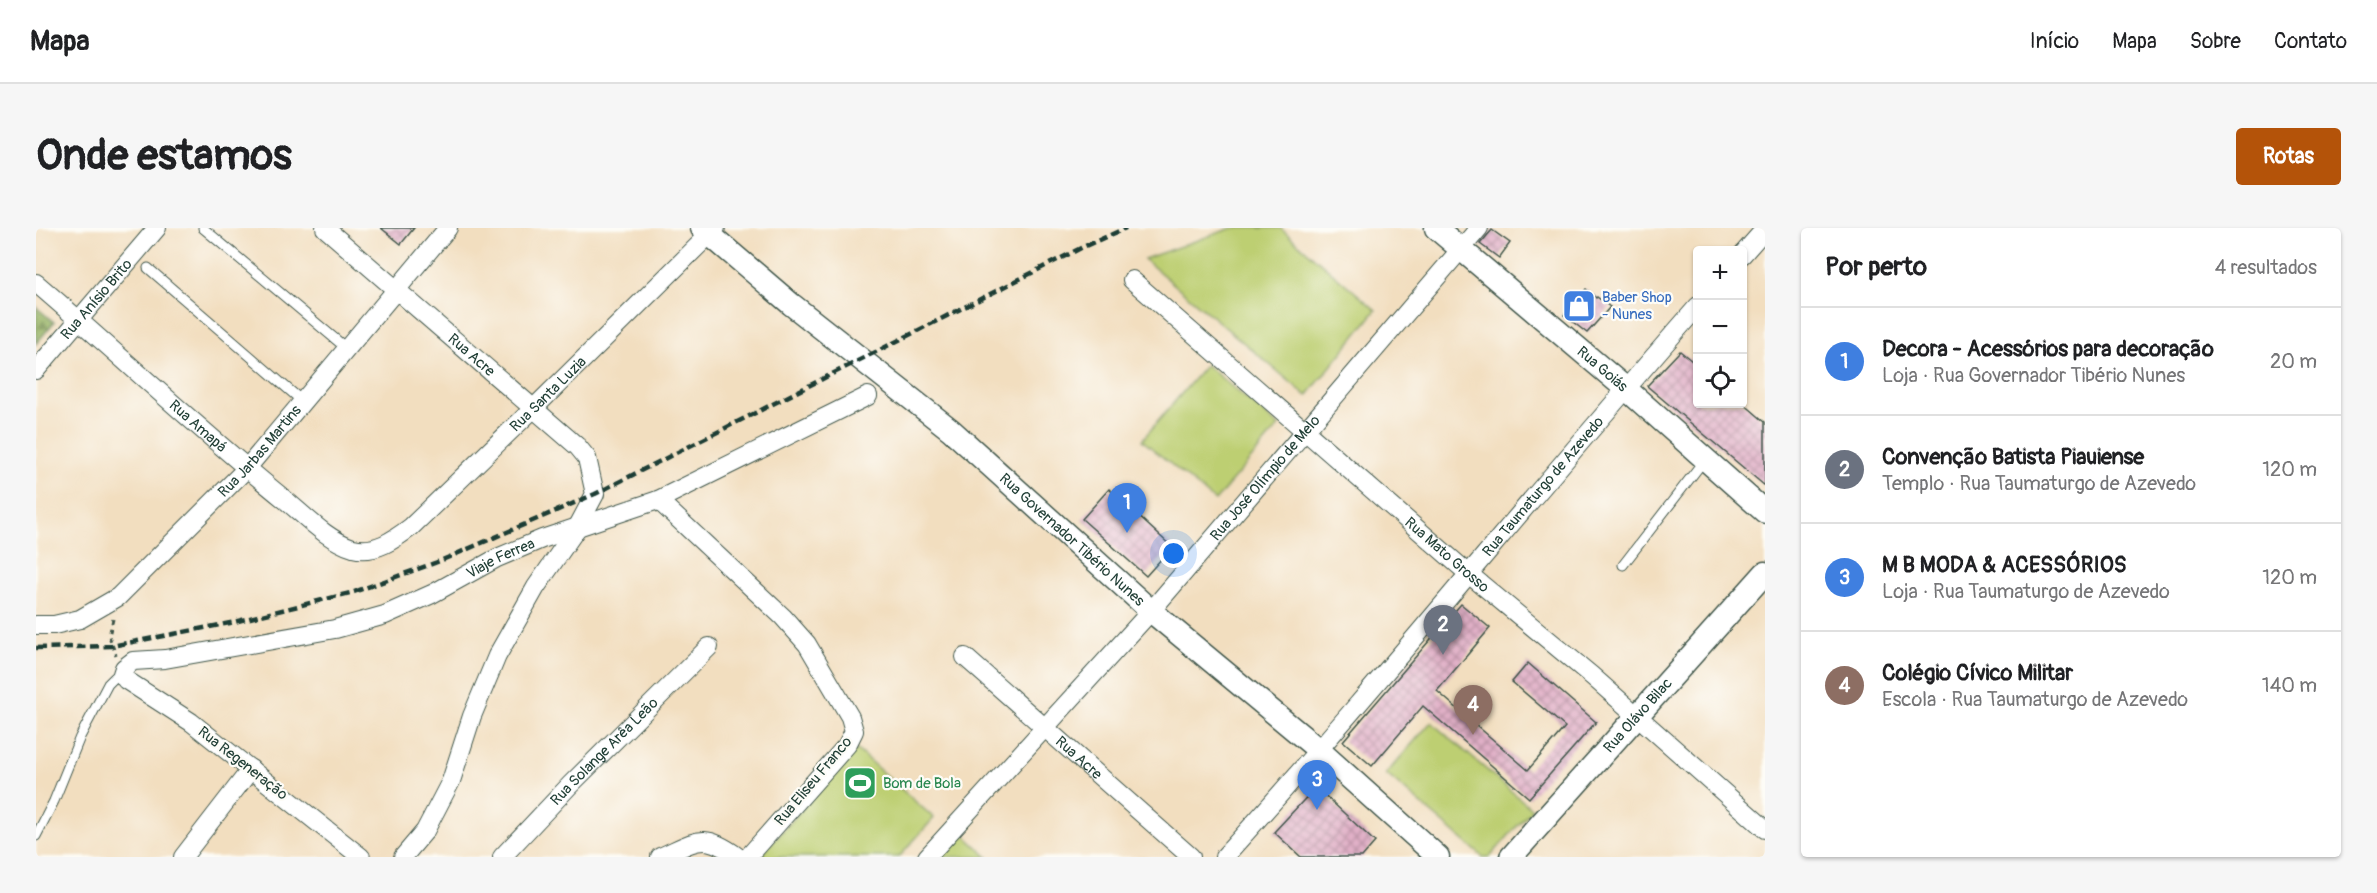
<!DOCTYPE html>
<html lang="pt">
<meta charset="utf-8">
<style>
body{margin:0;font-family:Pangolin,sans-serif;background:#f6f6f6;color:#202124}
.controls{position:absolute;right:18px;top:18px;display:grid;overflow:hidden;border-radius:6px;box-shadow:0 2px 4px #0004}
.controls button{width:54px;height:54px;display:grid;place-items:center;padding:0;border:0;border-bottom:2px solid #e0e0e0;background:#fff;color:#202124;font:30px sans-serif}
.you{position:absolute;left:1138px;top:326px;width:21px;height:21px;margin:-15px;border:4px solid #fff;border-radius:50%;background:#1a73e8;box-shadow:0 0 0 9px #1a73e833}
.badge{display:grid;place-items:center;width:39px;height:39px;border-radius:50%;background:#b45309;color:#fff;font-size:20px;font-weight:700}
.pin{position:absolute;translate:-50% -50px;filter:drop-shadow(0 2px 3px #0008)}
.pin::after{content:'';position:absolute;top:32px;width:21px;height:18px;background:inherit;clip-path:polygon(0 0,100% 0,50% 100%)}
.list{margin:0;padding:0;list-style:none}
h2{display:flex;justify-content:space-between;align-items:center;height:78px;margin:0;padding:0 24px;font-size:26px}
h2 small{font-size:20px;font-weight:400;color:#757577}
.list li{display:grid;grid-template-columns:39px 1fr auto;gap:18px;align-items:center;box-sizing:border-box;height:108px;padding:0 24px;border-top:2px solid #e0e0e0}
.list b{display:block;font-size:22px;white-space:nowrap}
.list p{margin:0;font-size:20px;white-space:nowrap;color:#757577}
.list em{font-size:20px;font-style:normal;color:#757577}
.icon{flex:none;width:33px;height:33px;fill:none;stroke:currentColor;stroke-width:2;stroke-linecap:round;stroke-linejoin:round}
.map{position:relative;flex:none;width:1729px;height:629px;overflow:hidden;border-radius:6px}
header{display:flex;align-items:center;gap:36px;box-sizing:border-box;height:84px;padding:0 30px;background:#fff;border-bottom:2px solid #e0e0e0}
header strong{font-size:28px}
nav{display:flex;gap:33px;margin-inline-start:auto;font-size:21px}
.intro{display:flex;align-items:center;justify-content:space-between;box-sizing:border-box;height:144px;padding:0 36px}
h1{margin:0;font-size:42px}
.button{padding:15px 27px;border-radius:6px;background:#b45309;color:#fff;font-size:21px;font-weight:700}
main{display:flex;gap:36px;padding:0 36px}
aside{flex:1;background:#fff;border-radius:6px;box-shadow:0 2px 4px #0004}
.map>svg:first-child{display:block}
.grass{fill:#bdcf72;stroke:#6e8653;stroke-width:1.5}
.forest{fill:url(#forest-firs);stroke:#5a784c;stroke-width:1.5}
.building{fill:url(#building-cross-hatch)}
.lines{fill:none;stroke-linecap:round;stroke-linejoin:round}
.service-casing{stroke:#3f5549;stroke-width:11}
.minor-casing{stroke:#3f5549;stroke-width:20}
.tertiary-casing{stroke:#3f5549;stroke-width:25}
.path{stroke:#3f5549;stroke-width:3;stroke-dasharray:4.5 4.5;stroke-linecap:butt}
.service{stroke:#fff;stroke-width:9}
.minor{stroke:#fff;stroke-width:18}
.tertiary{stroke:#fff;stroke-width:22}
.rail{stroke:#1f3d34;stroke-width:4.5;stroke-dasharray:9 4.5;stroke-linecap:butt}
.labels{text-anchor:middle;stroke-width:4.5;stroke-linejoin:round;paint-order:stroke}
.shop-label{font-size:15px;fill:#366cbe;stroke:#fdfcf7;text-anchor:start}
.street-label{font-size:15px;fill:#1f3d34;stroke:#fdfcf7}
.leisure-label{font-size:15px;fill:#27864d;stroke:#fdfcf7;text-anchor:start}
</style>
<header>
<strong>Mapa</strong>
<nav><a>Início</a><a>Mapa</a><a>Sobre</a><a>Contato</a></nav>
</header>
<div class="intro"><h1>Onde estamos</h1><a class="button">Rotas</a></div>
<main>
<div class="map">
<svg width="1729" height="629" viewBox="0 0 1729 629">
<defs>
<pattern id="forest-firs" width="22" height="20" patternUnits="userSpaceOnUse" patternTransform="scale(1.5)"><rect width="22" height="20" fill="#96b264"/><path d="M5 1l3.5 6h-7zM16 11l3.5 6h-7z" fill="#7a9253"/></pattern>
<pattern id="building-cross-hatch" width="8" height="8" patternUnits="userSpaceOnUse" patternTransform="scale(1.5)"><rect width="8" height="8" fill="#e1b0c7"/><path d="M0 0l8 8M0 8l8-8" fill="none" stroke="#b690a2"/></pattern>
</defs>
<rect width="100%" height="100%" fill="#fdfcf7"/>
<filter id="ink" filterUnits="userSpaceOnUse"><feTurbulence type="fractalNoise" baseFrequency=".0167" numOctaves="2"/><feDisplacementMap in="SourceGraphic" scale="12" xChannelSelector="R" yChannelSelector="G"/><feConvolveMatrix kernelMatrix="1 2 1 2 8 2 1 2 1" color-interpolation-filters="sRGB"/></filter>
<filter id="wash" filterUnits="userSpaceOnUse"><feTurbulence type="fractalNoise" baseFrequency=".008" numOctaves="4" result="noise"/><feDisplacementMap in="SourceGraphic" scale="24" xChannelSelector="R" yChannelSelector="G"/><feGaussianBlur stdDeviation="1.35" result="paint"/><feColorMatrix in="noise" values="0 0 0 0 0 0 0 0 0 0 0 0 0 0 0 0 0 1.4 0 .05"/><feComposite in="paint" operator="in"/></filter>
<g filter="url(#wash)">
<rect width="100%" height="100%" fill="#f2debf"/>
<g class="grass">
<path d="M1196,0H1244L1340,82L1271,168L1108,31Z"/>
<path d="M1170,137L1243,198L1179,273L1106,212Z"/>
<path d="M1395,494L1496,581L1454,629H1447L1350,546Z"/>
<path d="M820,521L898,590L863,629H730L726,626Z"/>
<path d="M925,604L952,629H902Z"/>
</g>
<path class="forest" d="M0,79L18,94L0,116Z"/>
<g id="blocks">
<g class="building">
<path d="M345,0H378L365,16Z"/>
<path d="M1456,2L1474,15L1463,30L1444,16Z"/>
<path d="M1550,61L1560,70L1561,69L1574,79L1551,105L1528,87Z"/>
<path d="M1644,123L1662,138V176L1707,175L1729,194V258L1611,158Z"/>
<path d="M1073,261L1136,319L1110,348L1046,291Z"/>
<path d="M1425,376L1454,400L1401,463L1492,542L1529,499L1476,454L1492,435L1560,494L1493,570L1387,478L1336,538L1307,513Z"/>
<path d="M1280,559L1339,614L1326,629H1265L1238,604Z"/>
</g>
</g>
</g>
<g filter="url(#ink)">
<use href="#blocks" fill-opacity="0" stroke="#3f5549" stroke-width="1.5"/>
<g class="lines">
<g class="service-casing">
<g id="service">
<path d="M167,0L310,120"/>
<path d="M112,40L266,173"/>
<path d="M1587,337L1669,231"/>
<path d="M0,608L18,573L44,509L72,456L79,449L86,446"/>
</g>
</g>
<g class="minor-casing">
<g id="minor">
<path id="s1" d="M289,0L542,219L551,230L559,266L541,300L500,359L461,428L436,488L415,553L389,603L367,629"/>
<path d="M1706,27L1729,1"/>
<path id="s2" d="M1096,52L1434,347L1556,448L1729,601"/>
<path id="s3" d="M0,55C83,126 162,201 247,270C268,287 291,312 317,320C339,326 359,311 375,299L498,180L680,0"/>
<path id="s4" d="M0,142L121,0"/>
<path d="M622,272L747,389L771,416L814,489L818,503L811,517L712,629"/>
<path id="s5" d="M0,397H18L44,391L82,369L211,240L412,0"/>
<path id="s6" d="M929,429L1155,629"/>
<path d="M147,629L215,541"/>
<path id="s7" d="M325,629L155,494L90,452L86,446L88,440L97,433L129,431L299,401L349,387L396,366L461,330L506,311L622,272L832,168"/>
<path id="s8" d="M466,629L534,557L673,419"/>
<path d="M624,629C661,613 667,603 702,629"/>
<path id="s9" d="M891,629L1115,383L1443,0"/>
<path id="s10" d="M1188,629C1350,449 1502,260 1662,78"/>
</g>
</g>
<g class="tertiary-casing">
<g id="tertiary">
<path id="s11" d="M666,0L755,76L915,202L1115,383L1284,523L1402,629"/>
<path id="s12" d="M1400,0L1589,160L1729,284"/>
<path id="s13" d="M1475,629L1729,345"/>
</g>
</g>
<path class="path" d="M77,391L73,408L80,427"/>
<use href="#service" class="service"/>
<use href="#minor" class="minor"/>
<use href="#tertiary" class="tertiary"/>
<path class="rail" d="M0,420L76,418L194,395L318,364L404,333L559,266L1047,19L1090,0"/>
</g>
</g>
<defs>
<g id="shop-square" transform="scale(1.725)"><rect x="-9" y="-9" width="18" height="18" rx="4" fill="#3f7fe0" stroke="#fdfcf7"/><path d="M-5-2.5h2.3a2.7 3.5 0 0 1 5.4 0H5L5.5 6h-11ZM-1.5-2.5h3a1.5 2.3 0 0 0-3 0Z" fill="#fff"/></g>
<g id="stadium-square" transform="scale(1.725)"><rect x="-9" y="-9" width="18" height="18" rx="4" fill="#2e9e5b" stroke="#fdfcf7"/><path d="M0-5a6.5 5 0 1 0 0 10a6.5 5 0 1 0 0-10ZM-3.5-1.8h7v3.6h-7Z" fill="#fff"/></g>
</defs>
<g fill-rule="evenodd">
<use href="#shop-square" x="1543" y="78"/>
<use href="#stadium-square" x="824" y="555"/>
</g>
<g class="labels">
<g class="shop-label">
<text x="1566" y="74">Baber Shop<tspan x="1566" dy="17">- Nunes</tspan></text>
</g>
<g class="street-label">
<text dy="5" stroke="none"><textPath href="#s4" startOffset="93">Rua Anísio Brito</textPath></text>
<text dy="5" stroke="none"><textPath href="#s1" startOffset="194">Rua Acre</textPath></text>
<text dy="5" stroke="none"><textPath href="#s12" startOffset="218">Rua Goiás</textPath></text>
<text dy="5" stroke="none"><textPath href="#s3" startOffset="669">Rua Santa Luzia</textPath></text>
<text dy="5" stroke="none"><textPath href="#s3" startOffset="216">Rua Amapá</textPath></text>
<text dy="5" stroke="none"><textPath href="#s5" startOffset="292">Rua Jarbas Martins</textPath></text>
<text dy="5" stroke="none"><textPath href="#s9" startOffset="508">Rua José Olímpio de Melo</textPath></text>
<text dy="5" stroke="none"><textPath href="#s10" startOffset="489">Rua Taumaturgo de Azevedo</textPath></text>
<text dy="5" stroke="none"><textPath href="#s11" startOffset="484">Rua Governador Tibério Nunes</textPath></text>
<text dy="5" stroke="none"><textPath href="#s2" startOffset="418">Rua Mato Grosso</textPath></text>
<text dy="5" stroke="none"><textPath href="#s7" startOffset="705">Viaje Ferrea</textPath></text>
<text dy="5" stroke="none"><textPath href="#s13" startOffset="190">Rua Olávo Bilac</textPath></text>
<text dy="5" stroke="none"><textPath href="#s8" startOffset="147">Rua Solange Arêa Leão</textPath></text>
<text dy="5" stroke="none"><textPath href="#s6" startOffset="152">Rua Acre</textPath></text>
<text transform="translate(207 535) rotate(38)" y="5">Rua Regeneração</text>
<text transform="translate(777 553) rotate(-50)" y="5">Rua Eliseu Franco</text>
</g>
<g class="leisure-label">
<text x="847" y="560">Bom de Bola</text>
</g>
</g>
</svg>
<div class="controls">
<button>+</button>
<button>−</button>
<button><svg class="icon" aria-label="locate" viewBox="0 0 24 24"><circle cx="12" cy="12" r="6"/><path d="M12 2v4M12 18v4M2 12h4M18 12h4"/></svg></button>
</div>
<div class="you"></div>
<div class="pin badge" style="left:1091px;top:305px;background:#3f7fe0">1</div>
<div class="pin badge" style="left:1407px;top:427px;background:#6b7280">2</div>
<div class="pin badge" style="left:1281px;top:582px;background:#3f7fe0">3</div>
<div class="pin badge" style="left:1437px;top:507px;background:#8d6e63">4</div>
</div>
<aside>
<h2>Por perto<small>4 resultados</small></h2>
<ul class="list">
<li><span class="badge" style="background:#3f7fe0">1</span><div><b>Decora - Acessórios para decoração</b><p>Loja · Rua Governador Tibério Nunes</p></div><em>20 m</em></li>
<li><span class="badge" style="background:#6b7280">2</span><div><b>Convenção Batista Piauiense</b><p>Templo · Rua Taumaturgo de Azevedo</p></div><em>120 m</em></li>
<li><span class="badge" style="background:#3f7fe0">3</span><div><b>M B MODA &amp; ACESSÓRIOS</b><p>Loja · Rua Taumaturgo de Azevedo</p></div><em>120 m</em></li>
<li><span class="badge" style="background:#8d6e63">4</span><div><b>Colégio Cívico Militar</b><p>Escola · Rua Taumaturgo de Azevedo</p></div><em>140 m</em></li>
</ul>
</aside>
</main>
